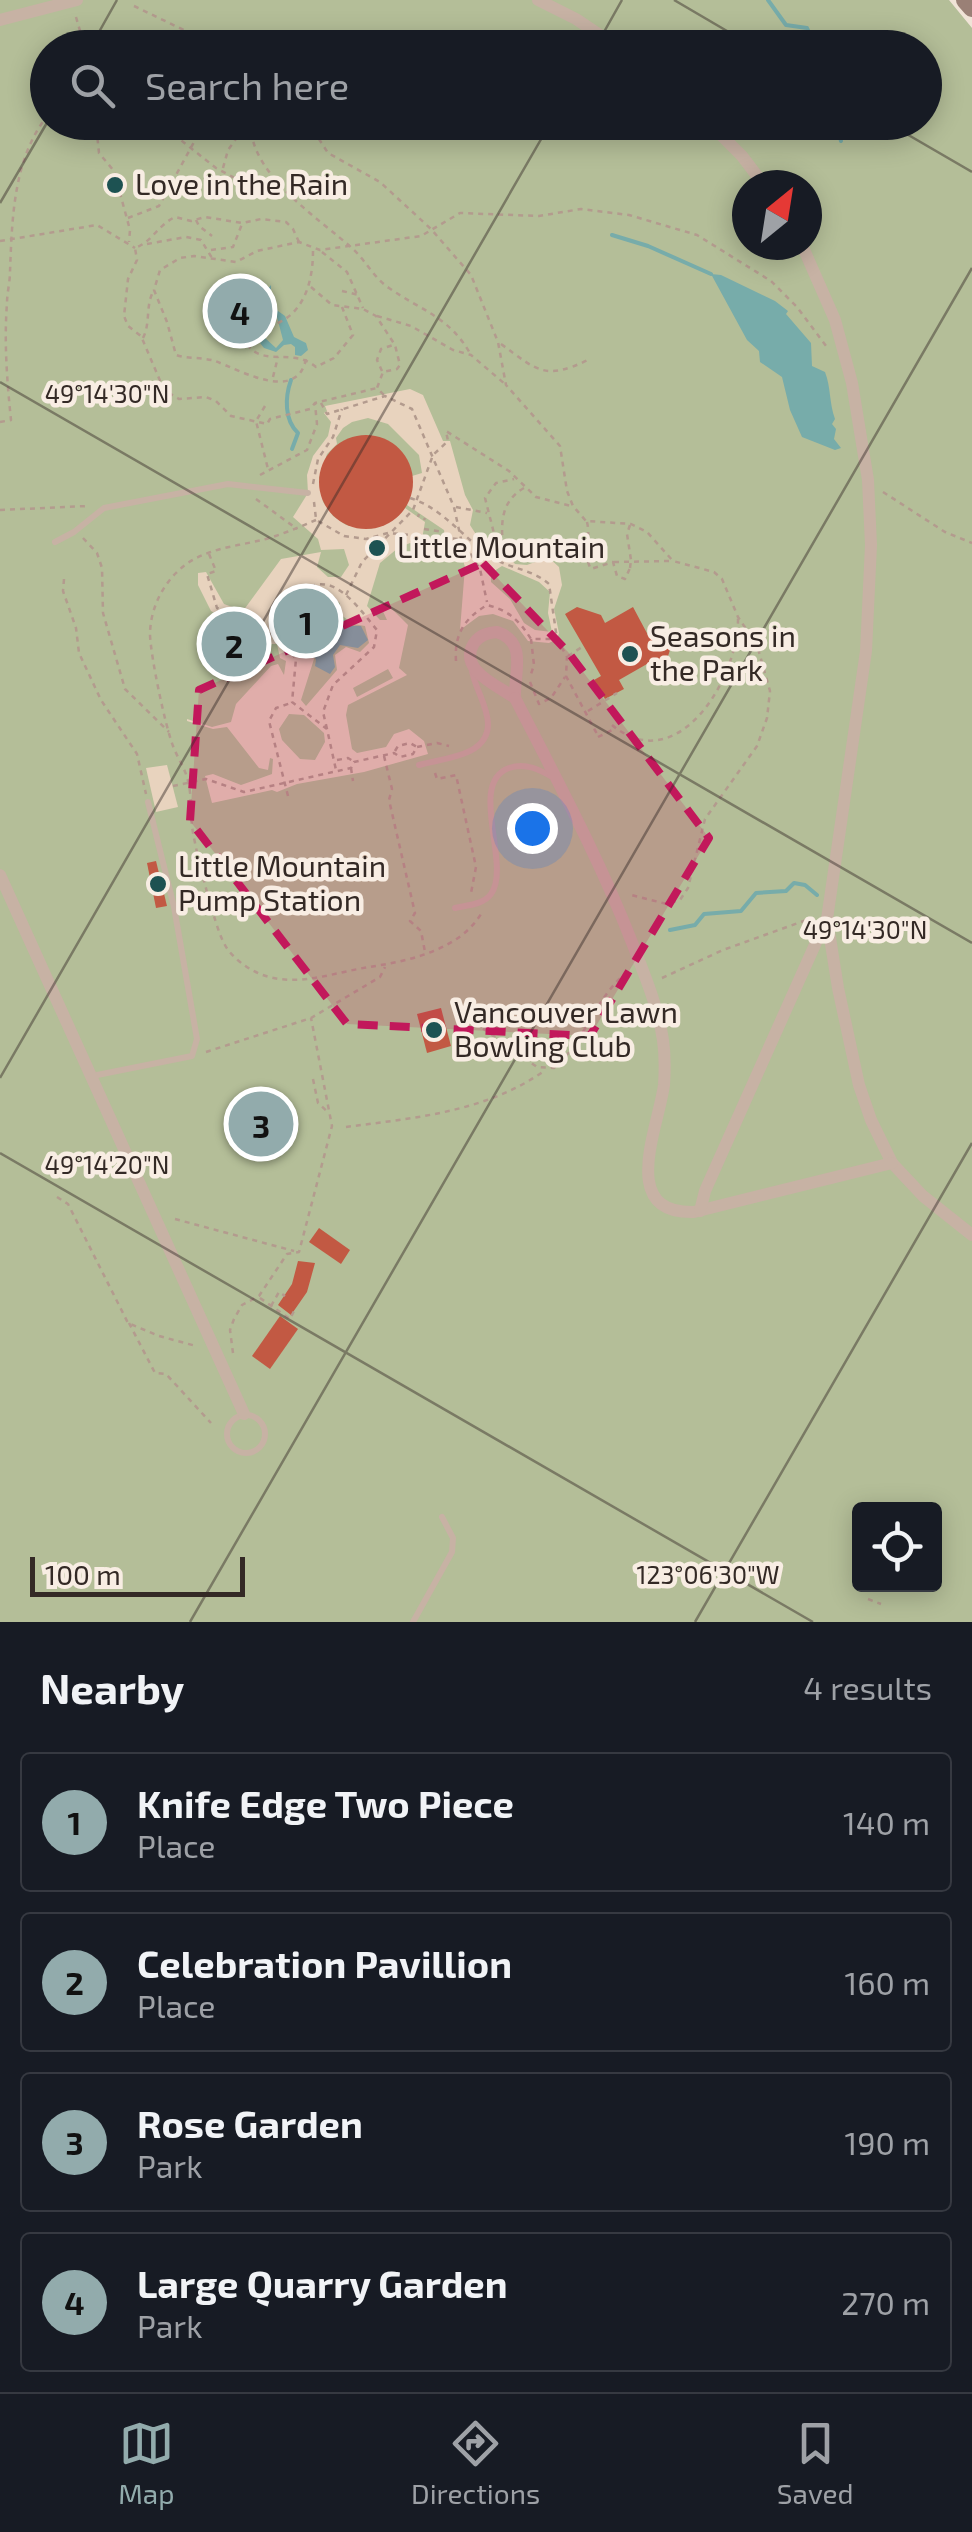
<!DOCTYPE html>
<meta charset="utf-8">
<style>
body{margin:0;font-family:"Exo 2",sans-serif;background:#242831;color:#f1f3f6}
.controls{position:absolute;right:30px;bottom:30px;display:grid;overflow:hidden;border-radius:10px;box-shadow:0 5px 25px #0003}
.controls button{width:90px;height:90px;display:grid;place-items:center;padding:0;border:0;border-bottom:2px solid #363941;background:#171b24;color:#f1f3f6;font:50px sans-serif}
.compass{position:absolute;left:732px;top:170px;width:90px;height:90px;border-radius:50%;background:#171b24;box-shadow:0 5px 25px #0003;rotate:30deg}
.scale{position:absolute;left:30px;bottom:25px;width:215px;box-sizing:border-box;padding-left:10px;border:5px solid #332925;border-top:0;font-size:28px;line-height:35px;white-space:nowrap;color:#332925;-webkit-text-stroke:8px #f8ede3;paint-order:stroke}
.you{position:absolute;left:532px;top:828px;width:35px;height:35px;margin:-25px;border:8px solid #fff;border-radius:50%;background:#1a73e8;box-shadow:0 0 0 15px #1a73e833}
.badge{display:grid;place-items:center;width:65px;height:65px;border-radius:50%;background:#92abac;color:#111;font-size:32px;font-weight:700}
.pin{position:absolute;translate:-50% -50%;border:5px solid #fff;box-shadow:0 2px 10px #0006}
.list{margin:0;padding:0;list-style:none}
h2{display:flex;justify-content:space-between;align-items:center;height:130px;margin:0;padding:0 40px;font-size:42px}
h2 small{font-size:32px;font-weight:400;color:#9ea1a6}
.list li{display:grid;grid-template-columns:65px 1fr auto;gap:30px;align-items:center;box-sizing:border-box;height:140px;margin:0 20px 20px;padding:0 20px;border:2px solid #363941;border-radius:10px}
.list b{display:block;font-size:38px;white-space:nowrap}
.list p{margin:0;font-size:32px;white-space:nowrap;color:#9ea1a6}
.list em{font-size:32px;font-style:normal;color:#9ea1a6}
.icon{flex:none;width:55px;height:55px;fill:none;stroke:currentColor;stroke-width:2;stroke-linecap:round;stroke-linejoin:round}
.map{position:relative;flex:none;width:972px;height:1622px;overflow:hidden}
.search{position:absolute;background:#171b24;box-shadow:0 5px 25px #0003;left:30px;right:30px;top:30px;height:110px;display:flex;align-items:center;gap:25px;box-sizing:border-box;padding:0 35px;border-radius:55px;color:#9ea1a6;font-size:38px}
.sheet{height:770px;background:#171b24}
nav{display:flex;justify-content:space-around;align-items:center;box-sizing:border-box;height:140px;border-top:2px solid #363941;background:#171b24;font-size:28px;color:#9ea1a6}
nav a{display:grid;justify-items:center;gap:5px}
nav .on{color:#92abac}
.map>svg:first-child{display:block}
.green{fill:#b4be98;fill-rule:evenodd}
.plaza{fill:#e8d3be;fill-rule:evenodd}
.water{fill:#77acaa}
.lines{fill:none;stroke-linecap:round;stroke-linejoin:round}
.stream{stroke:#77acaa;stroke-width:4}
.building{fill:#c25943}
.path{stroke:#b39b8e;stroke-width:2.5;stroke-dasharray:5 5;stroke-linecap:butt}
.lane{stroke:#c7b2a4;stroke-width:6}
.street{stroke:#c7b2a4;stroke-width:12}
.secondary{stroke:#9a8076;stroke-width:18}
.path-bridge{stroke:#b39b8e;stroke-width:2.5;stroke-dasharray:5 5;stroke-linecap:butt}
.marked{fill:#c2185b;fill-opacity:0.2;stroke:#c2185b;stroke-width:8;stroke-dasharray:20 12;stroke-linejoin:round}
.ticks{fill:none;stroke:#332925;stroke-width:2.5;stroke-opacity:0.45}
.poi-dot{fill:#1d5252;stroke:#f8ede3;stroke-width:4}
.labels{text-anchor:middle;stroke-width:9;stroke-linejoin:round;paint-order:stroke}
.poi-label{font-size:30px;fill:#332925;stroke:#f8ede3;text-anchor:start}
.ticks-label{font-size:25px;text-anchor:middle;fill:#332925;stroke:#f8ede3;stroke-width:9;stroke-linejoin:round;paint-order:stroke}
</style>
<div class="map">
<svg width="972" height="1622" viewBox="0 0 972 1622">
<rect width="100%" height="100%" fill="#f0e3d7"/>
<path class="green" d="M0,0H949L972,28V1622H0ZM48,48H924V122H48ZM747,185H807V245H747ZM860,1510H934V1584H860Z"/>
<g class="plaza">
<path d="M410,389L423,395L443,441H450L465,495L473,510L470,525L484,547L507,554L515,564L527,565L548,557L559,567L562,585L554,609L559,633L557,639L549,643L528,641L513,621L493,614L479,616L460,630L465,567L462,557L445,542L444,530L407,505L412,476L422,473L419,455L388,424L368,418L352,422L343,428L336,438L337,444L327,454L319,478L323,502L333,516L346,525L371,529L393,520L405,508L425,522L421,545L410,543L398,548L380,563L367,606L380,620H387L380,605L384,601L408,625L399,668L407,675L348,705L346,715L352,749L357,753L386,747L394,734L409,729L424,741L428,754L364,772L297,784L277,792L272,790L212,803L205,776L213,774L241,785L272,774L273,759L270,758L268,770L259,768L227,727L213,729L187,721V719L212,727L231,722L236,704L271,666L278,664L284,675L286,661L280,658L277,644H270L211,611L198,585V573L206,572L224,604L243,611L281,559L321,552L317,567L328,577H341L349,565L344,549L321,550L318,539L293,517L308,493L307,475L313,456L328,436L331,422L324,413L327,411L325,406ZM502,566L539,582L550,592L548,613L552,632L535,630L524,623L510,599L491,582V573ZM330,596L340,603V614L353,624L365,626L369,643L360,652L346,647L335,655L337,670L306,706L301,700L314,659L305,645L292,641L288,631L290,615L303,605ZM388,669L393,678L357,697L353,688ZM289,714L304,715L324,733L325,742L315,760L300,759L282,740L279,729Z"/>
<path d="M218,647L224,656L239,659L238,666L230,674L218,673L210,666V655Z"/>
<path d="M167,765L178,807L156,812L146,768Z"/>
</g>
<g class="water">
<path d="M711,274L721,275L775,301L788,311L786,314L811,343L812,366L825,372C831,387 829,403 835,419L832,424L836,429L834,439L841,448L835,450L802,437L790,410L782,377L760,362L759,351L747,340Z"/>
<path d="M271,285V306L285,316L294,337L306,343L308,350L301,356L295,355V347L291,344L284,345L276,352L264,348L260,343L265,338L276,348L283,340L277,317L264,315V309L258,302Z"/>
<path d="M331,597L338,604V616L352,626H361L368,640L358,648L340,645L333,655L335,667L330,674L315,666L316,660L306,639L317,632L322,618L313,606Z"/>
</g>
<g class="lines">
<g class="stream">
<path d="M768,0L786,25L807,28L816,48"/>
<path d="M836,122L841,141"/>
<path d="M612,235L648,246L711,274"/>
<path d="M291,380C285,397 284,420 298,433L292,449"/>
<path d="M670,930L695,925L704,914L741,911L756,893L786,891L794,883L805,885L817,895"/>
</g>
</g>
<g class="building">
<circle cx="366" cy="482" r="47"/>
<path d="M577,607L601,615L605,623L633,607L649,637L655,634L666,637L671,647L666,662L656,668L647,664L619,680L624,689L605,699L594,680L601,676L565,614Z"/>
<path d="M240,617L258,627L244,656L229,659L220,652L219,639Z"/>
<path d="M156,861L167,906L156,908L147,863Z"/>
<path d="M441,1008L451,1046L427,1053L417,1014Z"/>
<path d="M319,1228L350,1250L341,1264L309,1242Z"/>
<path d="M298,1261L315,1263L307,1292L291,1315L278,1305L292,1284Z"/>
<path d="M280,1316L298,1329L270,1369L252,1356Z"/>
</g>
<g class="lines">
<g class="path">
<path d="M134,6L221,48"/>
<path d="M76,17L85,48"/>
<path d="M89,122L91,130L97,134L99,153L114,171L130,230L129,242"/>
<path d="M158,122L216,168L242,182L276,179"/>
<path d="M251,122C248,174 320,219 353,249C366,261 374,278 389,288C422,311 450,317 471,355"/>
<path d="M308,122L328,153L380,182L431,229L471,275L498,342L506,385L560,446L567,491L573,506L586,521L631,524L647,532L673,561L714,572L722,579L738,617L757,645L770,691L767,718L757,746L705,819L688,888L680,900L667,904L631,895"/>
<path d="M223,168L228,150L248,122"/>
<path d="M128,218L159,206L205,122"/>
<path d="M196,220L199,226L212,236"/>
<path d="M0,241L97,225L135,248"/>
<path d="M299,242L293,229L286,222L261,219L242,223L205,217L191,221L175,217C158,225 152,242 135,248L137,260L128,279L124,316L128,326L141,336L164,390L179,399L206,397L216,401L231,416L267,424L270,419L310,409L315,403L377,388"/>
<path d="M147,244L186,237L201,240L212,258"/>
<path d="M211,250L233,247L242,224"/>
<path d="M313,251C313,278 306,309 280,322C267,328 256,334 249,347C267,366 293,348 316,367L334,358L353,335L342,307"/>
<path d="M322,252L347,272L363,308"/>
<path d="M311,287L332,305L363,309L376,316L395,345L400,365L397,369L383,372L377,388L385,396"/>
<path d="M342,291L359,295"/>
<path d="M377,316L411,326L453,350L471,355L505,384"/>
<path d="M143,338C151,322 145,305 154,290"/>
<path d="M501,344C537,370 544,381 588,360"/>
<path d="M306,359C297,403 242,371 215,361C202,357 188,359 176,355L167,322L154,290L160,270L180,258L194,256L236,262L257,251L299,242L320,250L421,236L460,213L539,216L581,209L629,215L697,235L771,281L797,307L826,346"/>
<path d="M382,371L377,360L381,349L393,345"/>
<path d="M273,377L278,357"/>
<path d="M321,403L327,414L385,396L412,409L454,507L461,539L480,569L487,602"/>
<path d="M265,406L256,421L268,469"/>
<path d="M0,422L11,420C7,381 4,342 7,303C7,293 10,282 10,272C12,220 13,158 48,115"/>
<path d="M260,475L307,450L317,424L315,404"/>
<path d="M313,484L318,459L333,437L342,409"/>
<path d="M883,492L945,532L972,543"/>
<path d="M410,498C443,508 465,540 493,558C511,569 532,569 549,584L557,639L567,657L566,676L597,734"/>
<path d="M256,499L297,529"/>
<path d="M314,502L316,519"/>
<path d="M456,507L487,513"/>
<path d="M0,510L88,506"/>
<path d="M418,517L419,514"/>
<path d="M316,520C300,527 283,534 266,539C235,547 200,548 176,573C160,589 150,612 150,635C151,658 165,725 173,746C178,759 185,768 188,781C192,797 190,810 192,826C194,845 215,928 224,943C228,952 237,960 244,965C283,993 326,974 369,967C409,961 459,950 481,914"/>
<path d="M424,520L425,518"/>
<path d="M318,521L344,536L366,539L388,533L459,539"/>
<path d="M587,522C591,538 583,556 591,569L613,562L617,576L625,579L630,568"/>
<path d="M630,525L627,534L631,560"/>
<path d="M424,529L444,532"/>
<path d="M83,538L97,553L102,568L103,613L125,689L169,732"/>
<path d="M209,554L216,571L207,574L217,608L279,638"/>
<path d="M504,555C501,528 498,503 524,488"/>
<path d="M494,559L499,553L485,498L496,483L514,479"/>
<path d="M614,562L671,561"/>
<path d="M64,579L63,591L76,628L79,653L101,700L137,754L146,794"/>
<path d="M346,595L362,562L413,510L433,455L448,441L446,431L509,471L536,497L571,506"/>
<path d="M531,639L534,665L531,674"/>
<path d="M217,648L220,633L229,627L242,630L245,622"/>
<path d="M568,656L582,647"/>
<path d="M239,661L250,650L251,643L243,631"/>
<path d="M456,661C454,634 465,618 487,605C508,610 519,620 531,639H557"/>
<path d="M530,682L539,704L551,698L565,677"/>
<path d="M588,711L617,693"/>
<path d="M612,725C678,780 739,677 738,618"/>
<path d="M327,729L323,712L333,685L374,647L377,630C364,615 340,578 315,585C304,588 291,601 281,608V639L296,659L292,702L327,729L336,770"/>
<path d="M598,737L614,729"/>
<path d="M395,751L398,746L410,743L417,747"/>
<path d="M384,756L392,789L389,800L415,913L410,921L421,931L425,952"/>
<path d="M337,760L348,758L353,761"/>
<path d="M351,768L353,781"/>
<path d="M435,773L437,779L456,775L476,867L471,893"/>
<path d="M173,786L206,779L244,792L351,768L354,762L394,753L400,757L413,754L417,747L437,743L449,746"/>
<path d="M288,796L269,721L276,708L291,703"/>
<path d="M662,978L723,950L812,918"/>
<path d="M455,1031L478,1025L537,1067L554,1068C585,1042 595,998 626,973"/>
<path d="M206,1052L311,1018L380,977L385,967"/>
<path d="M313,1079L318,1103L329,1113"/>
<path d="M346,1127C414,1118 486,1112 544,1071"/>
<path d="M57,1197L68,1204L128,1323L159,1336L196,1346"/>
<path d="M175,1219L294,1251"/>
<path d="M260,1298L290,1319L294,1311"/>
<path d="M271,1306L279,1292L285,1296"/>
<path d="M129,1323L155,1373L166,1374L211,1423"/>
<path d="M233,1353L230,1330L234,1319L242,1305L259,1296L287,1254L299,1252L332,1126L311,1018"/>
<path d="M868,1599L881,1604"/>
</g>
<g class="lane">
<path d="M55,542L74,532L104,508L228,484L308,493"/>
<path d="M419,765C443,758 488,757 488,724C488,707 475,688 472,671"/>
<path d="M455,908C467,905 483,905 491,894C512,865 467,783 509,768C526,762 540,770 554,778"/>
<path d="M92,1076L192,1056L197,1039L174,907L148,802"/>
<circle cx="246" cy="1434" r="19"/>
<path d="M413,1622L452,1552L453,1538L442,1517"/>
</g>
<g class="street">
<path d="M538,0L576,19L619,48"/>
<path d="M0,20L77,0"/>
<path d="M708,122L742,156L764,185"/>
<path d="M802,245L835,320L852,383L868,480L871,545L866,651L827,919L838,988L859,1085L871,1120L892,1163L923,1196L972,1235"/>
<path d="M497,632C528,642 514,673 515,698C499,686 457,670 474,643C480,635 487,633 497,632Z"/>
<path d="M515,698C557,780 600,860 633,945C645,976 658,1007 663,1040C665,1054 665,1070 664,1085C658,1129 618,1214 694,1212L892,1163"/>
<path d="M0,875L244,1414"/>
<path d="M700,1211L705,1191L826,920"/>
</g>
<path class="secondary" d="M965,0L972,8"/>
<path class="path-bridge" d="M630,568L631,560"/>
</g>
<path class="marked" d="M483,563L568,652L709,838L590,1036L347,1024L190,821L199,690Z"/>
<path class="ticks" d="M674,0L756,48M90,48L117,0M595,48L622,0M886,122L972,172M0,203L48,121M0,382L972,943M0,1078L551,122M0,1153L813,1622M190,1622L972,268M695,1622L972,1143"/>
<g class="poi-dot">
<circle cx="115" cy="185" r="10"/>
<circle cx="377" cy="548" r="10"/>
<circle cx="630" cy="654" r="10"/>
<circle cx="158" cy="884" r="10"/>
<circle cx="434" cy="1030" r="10"/>
</g>
<g class="labels">
<g class="poi-label">
<text x="135" y="195">Love in the Rain</text>
<text x="397" y="558">Little Mountain</text>
<text x="650" y="647">Seasons in<tspan x="650" dy="34">the Park</tspan></text>
<text x="178" y="877">Little Mountain<tspan x="178" dy="34">Pump Station</tspan></text>
<text x="454" y="1023">Vancouver Lawn<tspan x="454" dy="34">Bowling Club</tspan></text>
</g>
</g>
<g class="ticks-label">
<text x="107" y="403">49°14'30"N</text>
<text x="865" y="939">49°14'30"N</text>
<text x="107" y="1174">49°14'20"N</text>
<text x="708" y="1584">123°06'30"W</text>
</g>
</svg>
<div class="controls">
<button><svg class="icon" aria-label="locate" viewBox="0 0 24 24"><circle cx="12" cy="12" r="6"/><path d="M12 2v4M12 18v4M2 12h4M18 12h4"/></svg></button>
</div>
<svg class="compass" viewBox="-18 -18 36 36"><path d="M0-13l5 13h-10z" fill="#e53935"/><path d="M0 13l5-13h-10z" fill="#9ea1a6"/></svg>
<div class="scale">100 m</div>
<div class="you"></div>
<div class="pin badge" style="left:306px;top:621px">1</div>
<div class="pin badge" style="left:234px;top:644px">2</div>
<div class="pin badge" style="left:261px;top:1124px">3</div>
<div class="pin badge" style="left:240px;top:311px">4</div>
<div class="search"><svg class="icon" aria-label="search" viewBox="0 0 24 24"><circle cx="10" cy="10" r="6"/><path d="M15 15l6 6"/></svg>Search here</div>
</div>
<section class="sheet">
<h2>Nearby<small>4 results</small></h2>
<ul class="list">
<li><span class="badge">1</span><div><b>Knife Edge Two Piece</b><p>Place</p></div><em>140 m</em></li>
<li><span class="badge">2</span><div><b>Celebration Pavillion</b><p>Place</p></div><em>160 m</em></li>
<li><span class="badge">3</span><div><b>Rose Garden</b><p>Park</p></div><em>190 m</em></li>
<li><span class="badge">4</span><div><b>Large Quarry Garden</b><p>Park</p></div><em>270 m</em></li>
</ul>
</section>
<nav>
<a class="on"><svg class="icon" aria-label="map" viewBox="0 0 24 24"><path d="M3 6l6-2 6 2 6-2v14l-6 2-6-2-6 2zM9 4v14M15 6v14"/></svg>Map</a>
<a><svg class="icon" aria-label="directions" viewBox="0 0 24 24"><path d="M12 3l9 9-9 9-9-9zM9 14v-3h6M13 9l2 2-2 2"/></svg>Directions</a>
<a><svg class="icon" aria-label="saved" viewBox="0 0 24 24"><path d="M7 4h10v16l-5-4-5 4z"/></svg>Saved</a>
</nav>
